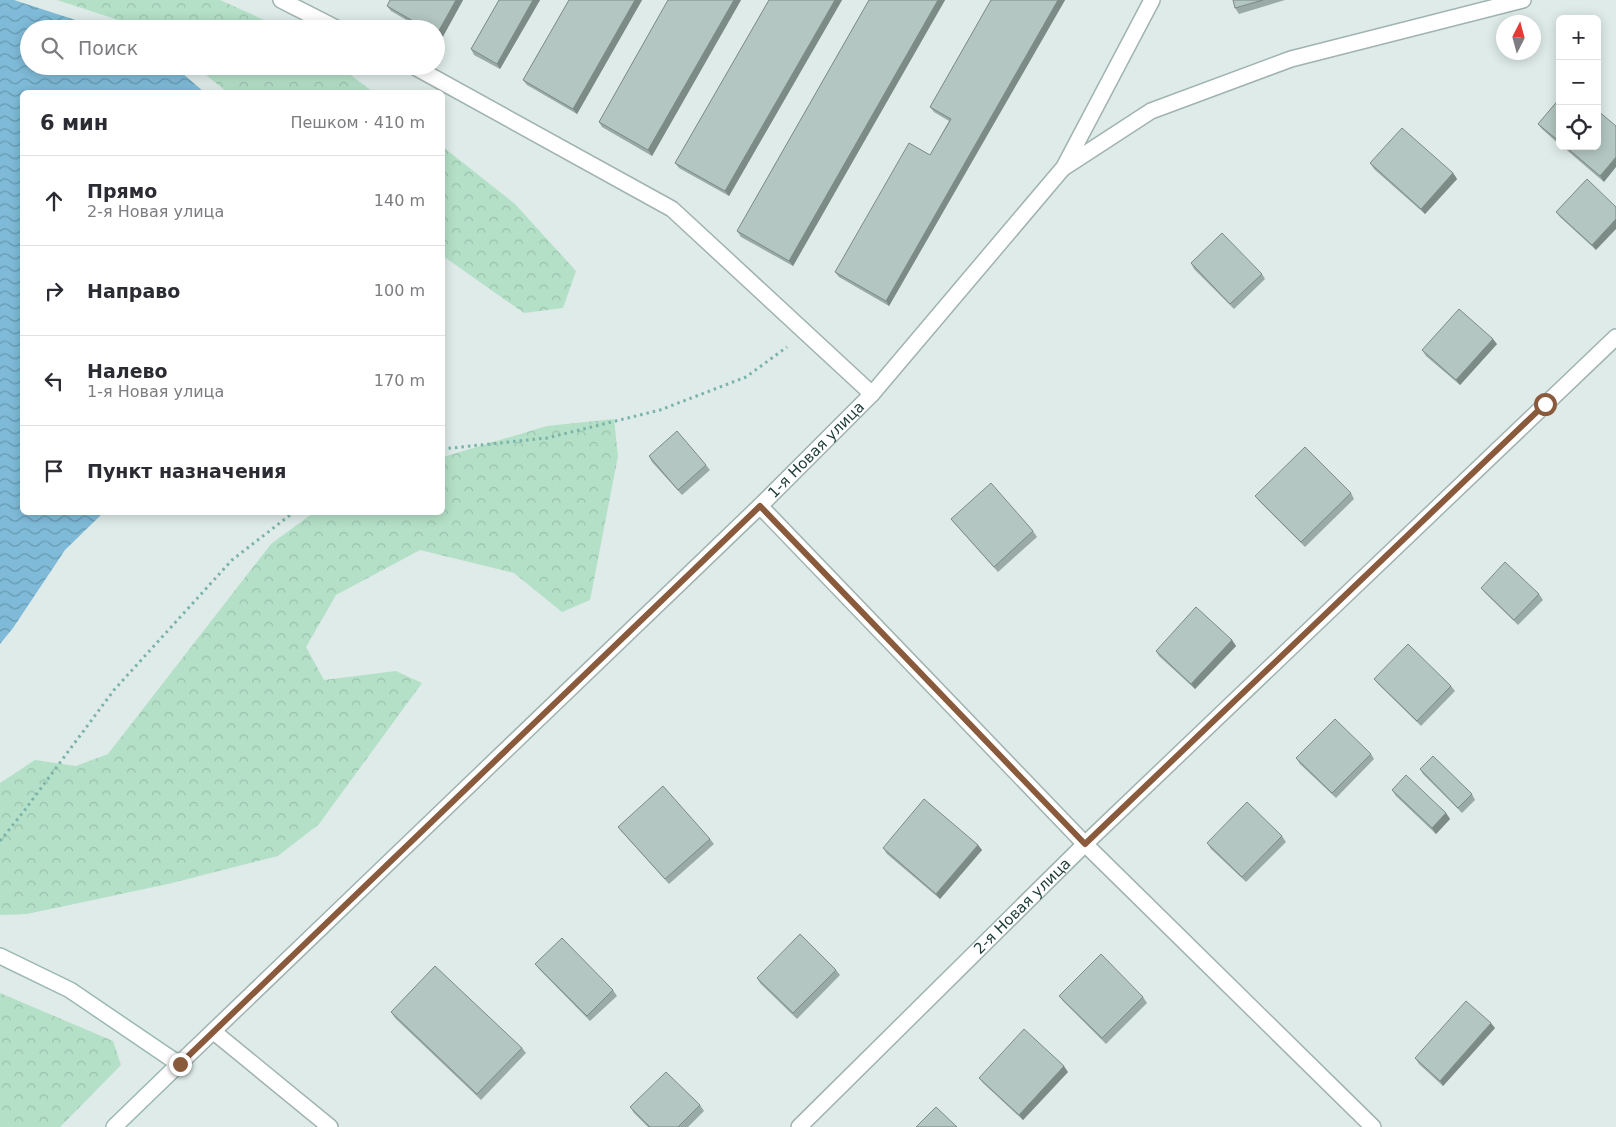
<!DOCTYPE html>
<html lang="ru">
<meta charset="utf-8">
<style>
body{margin:0;font-family:"DejaVu Sans",sans-serif;background:#f7f7f7;color:#2b2b33}
.controls{position:absolute;right:15px;top:15px;display:grid;overflow:hidden;border-radius:8px;box-shadow:0 2px 12px #0003}
.controls button{width:45px;height:45px;display:grid;place-items:center;padding:0;border:0;border-bottom:1px solid #e1e1e2;background:#fff;color:#2b2b33;font:25px sans-serif}
.compass{position:absolute;left:1496px;top:15px;width:45px;height:45px;border-radius:50%;background:#fff;box-shadow:0 2px 12px #0003;rotate:6deg}
.stop{position:absolute;width:15px;height:15px;margin:-11px;border:4px solid #8a5a3c;border-radius:50%;background:#fff}
.stop.end{background:#8a5a3c;border-color:#fff;box-shadow:0 1px 5px #0008}
.list{margin:0;padding:0;list-style:none}
h2{display:flex;justify-content:space-between;align-items:center;height:65px;margin:0;padding:0 20px;font-size:21px}
h2 small{font-size:16px;font-weight:400;color:#7c7c81}
.list li{display:grid;grid-template-columns:32px 1fr auto;gap:15px;align-items:center;box-sizing:border-box;height:90px;padding:0 20px;border-top:1px solid #e1e1e2}
.list b{display:block;font-size:19px;white-space:nowrap}
.list p{margin:0;font-size:16px;white-space:nowrap;color:#7c7c81}
.list em{font-size:16px;font-style:normal;color:#7c7c81}
.icon{flex:none;width:28px;height:28px;fill:none;stroke:currentColor;stroke-width:2;stroke-linecap:round;stroke-linejoin:round}
.map{position:relative;flex:none;width:1616px;height:1127px;overflow:hidden}
.search{position:absolute;background:#fff;box-shadow:0 2px 12px #0003;left:20px;top:20px;width:425px;height:55px;display:flex;align-items:center;gap:12px;box-sizing:border-box;padding:0 18px;border-radius:28px;color:#7c7c81;font-size:19px}
.panel{position:absolute;background:#fff;box-shadow:0 2px 12px #0003;left:20px;top:90px;width:425px;height:425px;border-radius:8px}
.map>svg:first-child{display:block}
.forest{fill:url(#forest-crowns)}
.water{fill:url(#water-waves)}
.lines{fill:none;stroke-linecap:round;stroke-linejoin:round}
.lane-casing{stroke:#a0b3b0;stroke-width:18}
.street-casing{stroke:#a0b3b0;stroke-width:18}
.secondary-casing{stroke:#9bb8b3;stroke-width:18}
.path{stroke:#7ab3aa;stroke-width:3;stroke-dasharray:2.5 4;stroke-linecap:butt}
.lane{stroke:#fff;stroke-width:15}
.street{stroke:#fff;stroke-width:15}
.secondary{stroke:#fff;stroke-width:15}
.wall{fill:#9aaaa6}
.shaded-wall{fill:#7d8b87}
.building{fill:#b3c6c1;stroke:#7d8b87}
.route{stroke:#8a5a3c;stroke-width:6}
.labels{text-anchor:middle;stroke-width:4;stroke-linejoin:round;paint-order:stroke}
.street-label{font-size:15px;fill:#1d3d39;stroke:#eef8f5}
</style>
<div class="map">
<svg width="1616" height="1127" viewBox="0 0 1616 1127">
<defs>
<pattern id="forest-crowns" width="20" height="18" patternUnits="userSpaceOnUse" patternTransform="scale(1.25)"><rect width="20" height="18" fill="#b4e0c7"/><path d="M2 6a3 3 0 1 1 6 0M12 15a3 3 0 1 1 6 0" fill="none" stroke="#9ac1ac"/></pattern>
<pattern id="water-waves" width="16" height="10" patternUnits="userSpaceOnUse" patternTransform="scale(1.25)"><rect width="16" height="10" fill="#7fbbd8"/><path d="M0 5q4-4 8 0t8 0" fill="none" stroke="#6799b0"/></pattern>
</defs>
<rect width="100%" height="100%" fill="#deebe8"/>
<g class="forest">
<path d="M57,0H220L284,29H146Z"/>
<path d="M195,66H339L373,92H227Z"/>
<path d="M443,147L515,204L576,271L563,308L524,313L443,256Z"/>
<path d="M614,419L618,456L590,600L562,612L514,573L420,550L336,595L306,647L324,680L396,671L422,683L319,824L278,856L168,884L27,914L0,915V783L35,760L76,766L108,754L271,544L313,513L442,512L443,457L547,426Z"/>
<path d="M0,993L113,1041L121,1065L60,1127H0Z"/>
</g>
<path class="water" d="M0,0H14L103,29H29V66H174L204,92H22V512L103,513L65,550L13,628L0,644Z"/>
<g class="lines">
<g class="lane-casing">
<g id="lane">
<path d="M281,0L338,29"/>
<path d="M413,66L672,209L872,394"/>
</g>
</g>
<g class="street-casing">
<g id="street">
<path d="M1065,167L1151,111L1291,59L1523,0"/>
<path d="M760,506L1085,844L1373,1127"/>
<path d="M214,1032L330,1127"/>
<path id="s1" d="M179,1064L760,506L872,394L1064,167L1152,0"/>
<path id="s2" d="M799,1127L1085,844L1616,337"/>
</g>
</g>
<g class="secondary-casing">
<path id="secondary" d="M0,956L70,990L179,1064L114,1127"/>
</g>
<g class="path">
<path d="M442,449L547,438L660,410L746,377L787,347"/>
<path d="M0,841L24,811L114,690L232,560L294,512"/>
</g>
<use href="#lane" class="lane"/>
<use href="#street" class="street"/>
<use href="#secondary" class="secondary"/>
</g>
<g class="wall">
<path d="M463,0L441,40L436,37V29H422L391,11L387,6Z"/>
<path d="M499,0H540L500,69L474,55L471,49Z"/>
<path d="M569,0H642L577,114L527,85L523,80Z"/>
<path d="M668,0H741L652,156L602,127L599,122Z"/>
<path d="M769,0H842L729,196L679,168L675,163Z"/>
<path d="M869,0H945L793,266L741,237L737,231Z"/>
<path d="M991,0H1065L889,306L839,277L835,272L930,155L949,121L934,112L930,107Z"/>
<path d="M1233,0H1285L1239,14L1235,8Z"/>
<path d="M1560,98V145L1542,129L1538,124Z"/>
<path d="M1562,146H1597L1604,182Z"/>
<path d="M1370,163L1453,173L1457,179L1425,214L1374,169Z"/>
<path d="M1587,179L1596,250L1560,217L1556,212Z"/>
<path d="M1191,263L1262,274L1265,279L1234,309L1194,269Z"/>
<path d="M1497,344L1460,385L1426,356L1422,350Z"/>
<path d="M649,456L706,465L710,470L682,495L652,462Z"/>
<path d="M1351,493L1354,499L1305,547L1259,501L1255,496Z"/>
<path d="M951,519L1033,531L1037,537L998,572L955,524Z"/>
<path d="M1481,588L1539,594L1543,600L1518,625L1485,593Z"/>
<path d="M1232,640L1236,646L1195,689L1159,656L1156,651Z"/>
<path d="M1374,679L1451,686L1455,691L1421,726L1378,684Z"/>
<path d="M1371,754L1374,759L1336,798L1300,764L1296,758Z"/>
<path d="M1420,769L1472,794L1475,800L1462,813L1423,774Z"/>
<path d="M1392,790L1446,813L1450,819L1436,834L1396,796Z"/>
<path d="M618,827L710,839L714,844L669,884L622,832Z"/>
<path d="M1282,836L1286,842L1246,882L1211,849L1207,843Z"/>
<path d="M978,845L982,850L940,899L887,854L883,848Z"/>
<path d="M535,964L613,990L617,996L590,1021L539,969Z"/>
<path d="M836,970L840,975L797,1019L760,983L757,978Z"/>
<path d="M1059,996L1143,997L1147,1003L1106,1044L1063,1001Z"/>
<path d="M391,1012L522,1048L526,1053L481,1100L395,1018Z"/>
<path d="M1495,1028L1443,1086L1419,1064L1415,1058Z"/>
<path d="M1068,1072L1023,1120L983,1083L979,1078Z"/>
<path d="M700,1105L704,1111L688,1127H648L634,1113L630,1107Z"/>
</g>
<g class="shaded-wall">
<path d="M456,0H463L441,40L437,34Z"/>
<path d="M533,0H540L500,69L497,64Z"/>
<path d="M635,0H642L577,114L573,109Z"/>
<path d="M734,0H741L652,156L648,150Z"/>
<path d="M835,0H842L729,196L725,191Z"/>
<path d="M938,0H945L793,266L789,261Z"/>
<path d="M1058,0H1065L889,306L886,301Z"/>
<path d="M1616,157V167L1604,182L1600,176Z"/>
<path d="M1453,173L1457,179L1425,214L1421,209Z"/>
<path d="M1616,219V229L1596,250L1592,245Z"/>
<path d="M1493,339L1497,344L1460,385L1456,380Z"/>
<path d="M1232,640L1236,646L1195,689L1191,684Z"/>
<path d="M1446,813L1450,819L1436,834L1432,828Z"/>
<path d="M978,845L982,850L940,899L936,894Z"/>
<path d="M1491,1023L1495,1028L1443,1086L1440,1081Z"/>
<path d="M1064,1066L1068,1072L1023,1120L1019,1115Z"/>
</g>
<g class="building">
<path d="M390,0H456L437,34L436,29H427L387,6Z"/>
<path d="M499,0H533L497,64L471,49Z"/>
<path d="M569,0H635L573,109L523,80Z"/>
<path d="M668,0H734L648,150L599,122Z"/>
<path d="M769,0H835L725,191L675,163Z"/>
<path d="M869,0H938L789,261L737,231Z"/>
<path d="M991,0H1058L886,301L835,272L909,143L930,155L951,119L930,107Z"/>
<path d="M1233,0H1263L1235,8Z"/>
<path d="M1560,98V142L1538,124Z"/>
<path d="M1597,110L1616,126V157L1600,176L1565,146H1597Z"/>
<path d="M1402,128L1453,173L1421,209L1370,163Z"/>
<path d="M1587,179L1616,207V219L1592,245L1556,212Z"/>
<path d="M1222,233L1262,274L1230,304L1191,263Z"/>
<path d="M1459,309L1493,339L1456,380L1422,350Z"/>
<path d="M677,431L706,465L678,490L649,456Z"/>
<path d="M1305,447L1351,493L1301,542L1255,496Z"/>
<path d="M991,483L1033,531L994,567L951,519Z"/>
<path d="M1505,562L1539,594L1514,620L1481,588Z"/>
<path d="M1196,607L1232,640L1191,684L1156,651Z"/>
<path d="M1408,644L1451,686L1417,721L1374,679Z"/>
<path d="M1335,719L1371,754L1332,793L1296,758Z"/>
<path d="M1433,756L1472,794L1458,808L1420,769Z"/>
<path d="M1406,775L1446,813L1432,828L1392,790Z"/>
<path d="M663,786L710,839L665,879L618,827Z"/>
<path d="M924,799L978,845L936,894L883,848Z"/>
<path d="M1247,802L1282,836L1242,877L1207,843Z"/>
<path d="M800,934L836,970L793,1013L757,978Z"/>
<path d="M562,938L613,990L587,1016L535,964Z"/>
<path d="M1101,954L1143,997L1102,1038L1059,996Z"/>
<path d="M435,966L522,1048L477,1094L391,1012Z"/>
<path d="M1466,1001L1491,1023L1440,1081L1415,1058Z"/>
<path d="M1024,1029L1064,1066L1019,1115L979,1078Z"/>
<path d="M666,1072L700,1105L678,1127H650L630,1107Z"/>
<path d="M936,1107L957,1127H916Z"/>
</g>
<g class="lines">
<path class="route" d="M180,1064L760,506L1085,844L1545,404"/>
</g>
<g class="labels">
<g class="street-label">
<text dy="5" stroke="none"><textPath href="#s1" startOffset="885">1-я Новая улица</textPath></text>
<text dy="5" stroke="none"><textPath href="#s2" startOffset="314">2-я Новая улица</textPath></text>
</g>
</g>
</svg>
<div class="controls">
<button>+</button>
<button>−</button>
<button><svg class="icon" aria-label="locate" viewBox="0 0 24 24"><circle cx="12" cy="12" r="6"/><path d="M12 2v4M12 18v4M2 12h4M18 12h4"/></svg></button>
</div>
<svg class="compass" viewBox="-18 -18 36 36"><path d="M0-13l5 13h-10z" fill="#e53935"/><path d="M0 13l5-13h-10z" fill="#7c7c81"/></svg>
<div class="stop" style="left:1545px;top:404px"></div>
<div class="stop end" style="left:180px;top:1064px"></div>
<div class="search"><svg class="icon" aria-label="search" viewBox="0 0 24 24"><circle cx="10" cy="10" r="6"/><path d="M15 15l6 6"/></svg>Поиск</div>
<section class="panel">
<h2>6 мин<small>Пешком · 410 m</small></h2>
<ul class="list">
<li><svg class="icon" aria-label="ahead" viewBox="0 0 24 24"><path d="M12 20V5M6 11l6-6 6 6"/></svg><div><b>Прямо</b><p>2-я Новая улица</p></div><em>140 m</em></li>
<li><svg class="icon" aria-label="right" viewBox="0 0 24 24"><path d="M7 20v-9h11M14 6l5 5-5 5"/></svg><div><b>Направо</b></div><em>100 m</em></li>
<li><svg class="icon" aria-label="left" viewBox="0 0 24 24"><path d="M17 20v-9H6M10 6l-5 5 5 5"/></svg><div><b>Налево</b><p>1-я Новая улица</p></div><em>170 m</em></li>
<li><svg class="icon" aria-label="arrive" viewBox="0 0 24 24"><path d="M6 21V4h12l-3 4 3 4H6"/></svg><div><b>Пункт назначения</b></div></li>
</ul>
</section>
</div>
